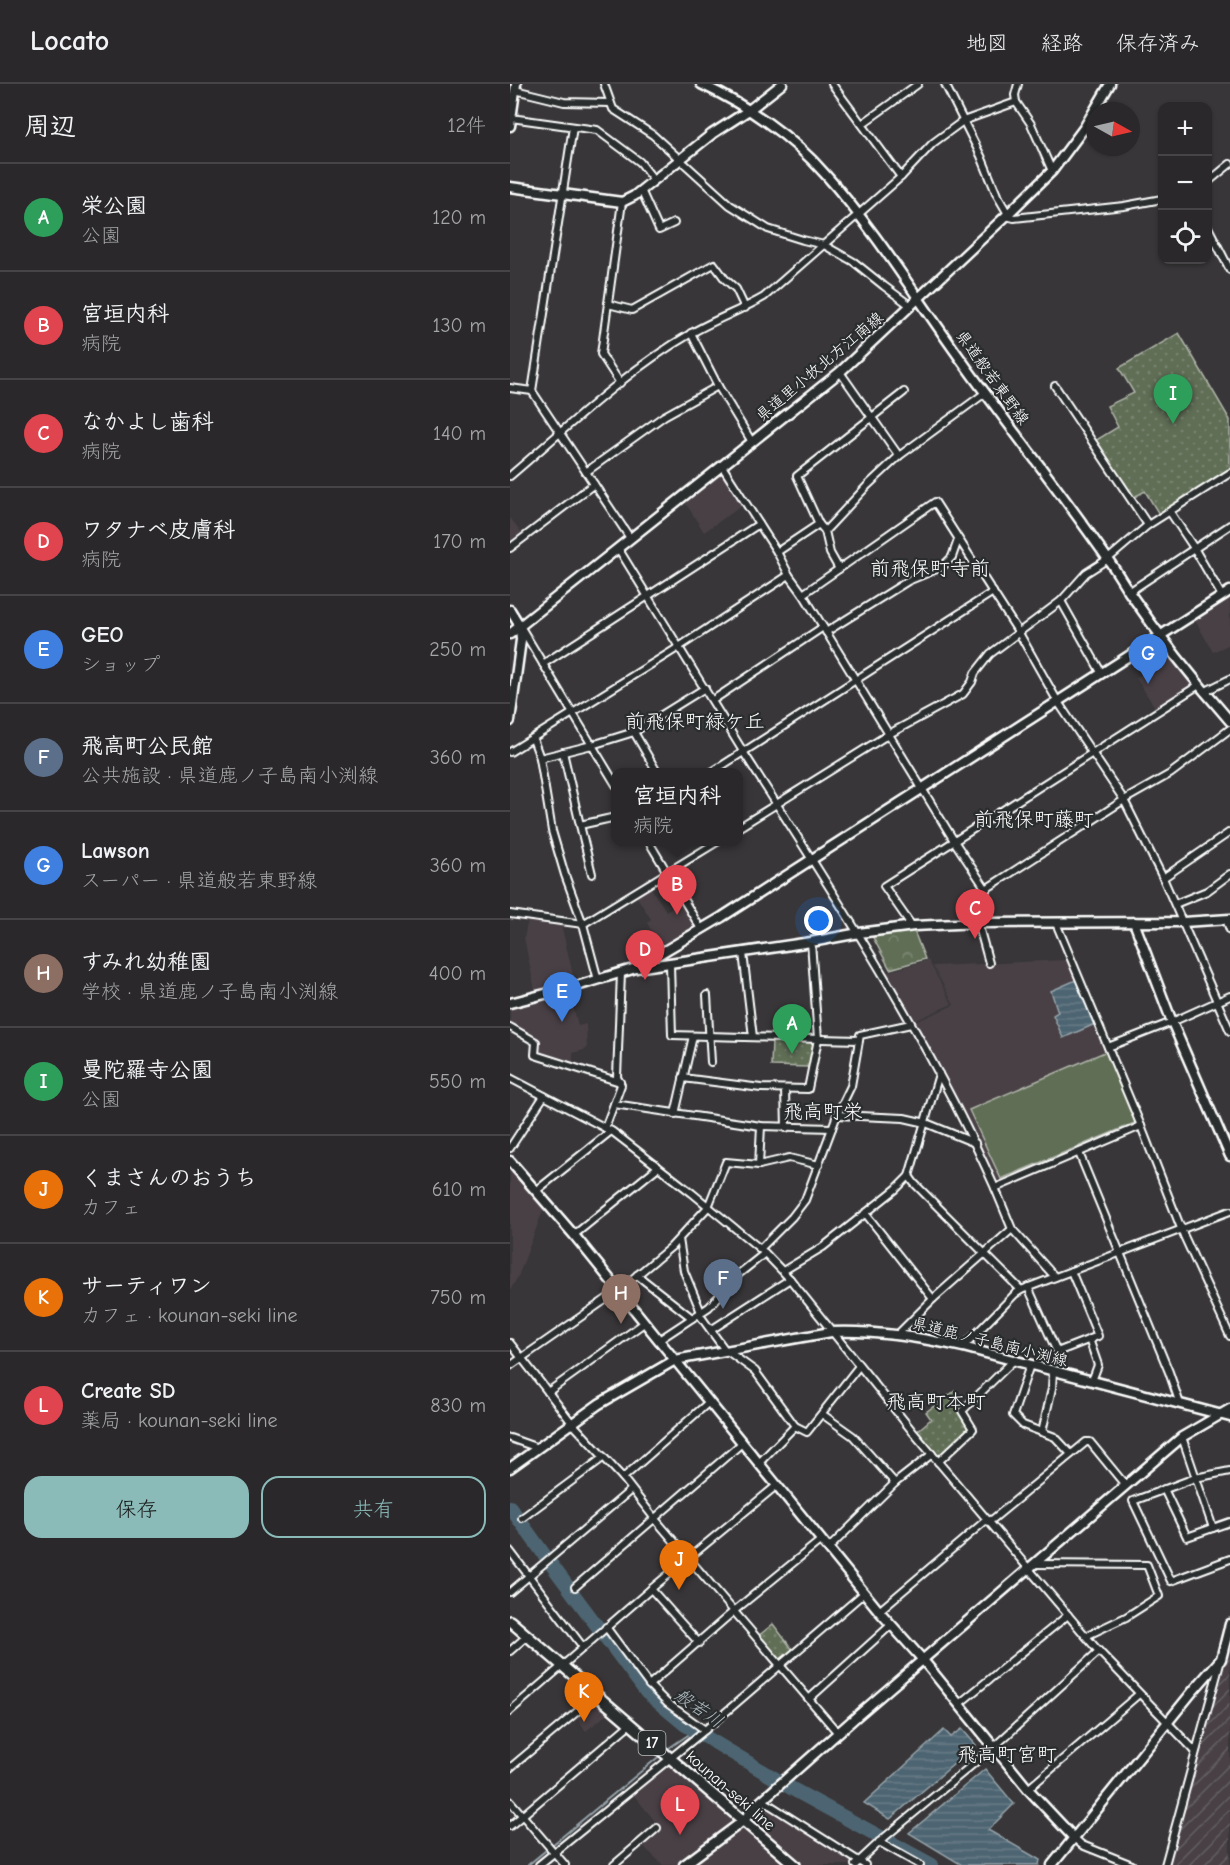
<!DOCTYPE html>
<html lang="ja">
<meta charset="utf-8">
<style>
body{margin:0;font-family:"Comic Neue","Klee One",sans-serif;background:#363436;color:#f1f3f6}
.controls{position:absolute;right:18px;top:18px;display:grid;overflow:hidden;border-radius:12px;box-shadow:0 2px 4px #0004}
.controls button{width:54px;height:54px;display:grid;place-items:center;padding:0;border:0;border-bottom:2px solid #464447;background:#2a282a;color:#f1f3f6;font:30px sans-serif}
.compass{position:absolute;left:576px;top:18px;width:54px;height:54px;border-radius:50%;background:#2a282a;box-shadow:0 2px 4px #0004;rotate:98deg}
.you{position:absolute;left:309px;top:837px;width:21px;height:21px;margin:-15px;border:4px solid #fff;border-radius:50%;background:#1a73e8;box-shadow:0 0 0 9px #1a73e833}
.badge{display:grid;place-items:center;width:39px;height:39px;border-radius:50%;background:#8bbbb9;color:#fff;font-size:20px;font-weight:700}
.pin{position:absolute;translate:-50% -50px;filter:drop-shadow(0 2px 3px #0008)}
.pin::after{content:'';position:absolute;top:32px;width:21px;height:18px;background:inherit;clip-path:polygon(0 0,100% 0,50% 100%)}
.popup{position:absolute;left:101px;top:684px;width:132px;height:78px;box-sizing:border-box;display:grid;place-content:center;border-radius:12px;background:#2a282a;filter:drop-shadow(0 2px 4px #0005);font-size:20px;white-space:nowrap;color:#a5a6a8}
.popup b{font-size:22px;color:#f1f3f6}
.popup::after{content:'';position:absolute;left:50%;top:100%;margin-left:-12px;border:12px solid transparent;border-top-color:#2a282a}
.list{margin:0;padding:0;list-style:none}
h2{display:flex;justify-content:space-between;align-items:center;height:78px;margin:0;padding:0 24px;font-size:26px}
h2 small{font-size:20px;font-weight:400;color:#a5a6a8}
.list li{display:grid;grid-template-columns:39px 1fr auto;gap:18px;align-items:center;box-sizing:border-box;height:108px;padding:0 24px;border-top:2px solid #464447}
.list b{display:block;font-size:22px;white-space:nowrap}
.list p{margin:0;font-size:20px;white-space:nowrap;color:#a5a6a8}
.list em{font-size:20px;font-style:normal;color:#a5a6a8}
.actions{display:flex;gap:12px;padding:18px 24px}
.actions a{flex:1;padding:14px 0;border:2px solid #8bbbb9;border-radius:18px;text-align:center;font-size:21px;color:#8bbbb9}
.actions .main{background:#8bbbb9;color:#111}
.icon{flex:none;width:33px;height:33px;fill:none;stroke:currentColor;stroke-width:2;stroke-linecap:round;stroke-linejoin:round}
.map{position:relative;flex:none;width:720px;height:1781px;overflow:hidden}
header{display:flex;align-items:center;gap:36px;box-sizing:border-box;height:84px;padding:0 30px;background:#2a282a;border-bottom:2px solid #464447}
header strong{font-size:28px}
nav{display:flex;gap:33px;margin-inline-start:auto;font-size:21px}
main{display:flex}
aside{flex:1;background:#2a282a}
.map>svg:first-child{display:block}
.built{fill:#484145}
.industrial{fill:url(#industrial-furrows)}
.forest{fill:url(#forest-crowns);stroke:#b0b6aa;stroke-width:1.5}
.park{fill:url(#park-dots);stroke:#b0b6aa;stroke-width:1.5}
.pitch{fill:#616e56;stroke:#b0b6aa;stroke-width:1.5}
.water{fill:url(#water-rules);stroke:#95a3aa;stroke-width:1.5}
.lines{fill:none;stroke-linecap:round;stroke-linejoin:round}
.stream{stroke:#95a3aa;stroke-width:2}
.river{stroke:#4e6572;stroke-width:14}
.street-casing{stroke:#fff;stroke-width:10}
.secondary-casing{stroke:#fff;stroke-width:13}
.primary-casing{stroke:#fff;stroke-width:14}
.street{stroke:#2a2d2e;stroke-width:6}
.secondary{stroke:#2a2d2e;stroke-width:8}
.primary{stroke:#2a2d2e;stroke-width:9}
.labels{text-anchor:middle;stroke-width:4.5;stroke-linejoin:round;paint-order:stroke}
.shield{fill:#2a2d2e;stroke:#bfc0c0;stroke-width:1.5}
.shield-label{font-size:15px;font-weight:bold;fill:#fff}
.street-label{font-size:16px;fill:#fff;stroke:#2a2d2e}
.water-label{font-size:18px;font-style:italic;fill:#afbac0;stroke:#2a2d2e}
.quarter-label{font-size:20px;fill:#fff;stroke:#2a2d2e}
</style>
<header>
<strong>Locato</strong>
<nav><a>地図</a><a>経路</a><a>保存済み</a></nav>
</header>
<main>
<aside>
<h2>周辺<small>12件</small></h2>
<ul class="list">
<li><span class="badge" style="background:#2e9e5b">A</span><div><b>栄公園</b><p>公園</p></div><em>120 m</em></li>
<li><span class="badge" style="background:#e0444e">B</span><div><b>宮垣内科</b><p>病院</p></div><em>130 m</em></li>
<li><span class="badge" style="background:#e0444e">C</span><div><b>なかよし歯科</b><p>病院</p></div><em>140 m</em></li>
<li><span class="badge" style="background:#e0444e">D</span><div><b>ワタナベ皮膚科</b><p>病院</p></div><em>170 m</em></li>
<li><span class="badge" style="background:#3f7fe0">E</span><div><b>GEO</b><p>ショップ</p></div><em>250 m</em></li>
<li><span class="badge" style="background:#5c6f8a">F</span><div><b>飛高町公民館</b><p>公共施設 · 県道鹿ノ子島南小渕線</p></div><em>360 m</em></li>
<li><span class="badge" style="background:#3f7fe0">G</span><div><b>Lawson</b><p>スーパー · 県道般若東野線</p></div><em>360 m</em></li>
<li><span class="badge" style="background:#8d6e63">H</span><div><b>すみれ幼稚園</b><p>学校 · 県道鹿ノ子島南小渕線</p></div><em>400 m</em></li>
<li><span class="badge" style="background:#2e9e5b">I</span><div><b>曼陀羅寺公園</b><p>公園</p></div><em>550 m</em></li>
<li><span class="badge" style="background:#e8710a">J</span><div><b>くまさんのおうち</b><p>カフェ</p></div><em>610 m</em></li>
<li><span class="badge" style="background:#e8710a">K</span><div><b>サーティワン</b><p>カフェ · kounan-seki line</p></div><em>750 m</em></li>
<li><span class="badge" style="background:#e0444e">L</span><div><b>Create SD</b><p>薬局 · kounan-seki line</p></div><em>830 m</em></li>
</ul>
<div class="actions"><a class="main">保存</a><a>共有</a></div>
</aside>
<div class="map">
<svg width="720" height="1781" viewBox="0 0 720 1781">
<defs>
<pattern id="industrial-furrows" width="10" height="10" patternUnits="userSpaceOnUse" patternTransform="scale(1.5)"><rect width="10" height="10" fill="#484145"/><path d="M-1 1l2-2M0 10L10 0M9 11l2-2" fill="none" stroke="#635e61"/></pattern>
<pattern id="forest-crowns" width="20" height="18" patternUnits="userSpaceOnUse" patternTransform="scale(1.5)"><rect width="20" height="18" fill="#616e56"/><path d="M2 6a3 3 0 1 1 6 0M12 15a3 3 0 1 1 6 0" fill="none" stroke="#79846f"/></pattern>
<pattern id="park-dots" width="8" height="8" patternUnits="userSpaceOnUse" patternTransform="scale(1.5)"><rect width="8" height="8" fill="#616e56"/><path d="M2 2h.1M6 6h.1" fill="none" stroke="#79846f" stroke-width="1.8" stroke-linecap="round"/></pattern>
<pattern id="water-rules" width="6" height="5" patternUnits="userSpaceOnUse" patternTransform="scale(1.5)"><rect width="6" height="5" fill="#4e6572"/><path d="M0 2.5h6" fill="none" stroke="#697c87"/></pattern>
</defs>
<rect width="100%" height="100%" fill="#383638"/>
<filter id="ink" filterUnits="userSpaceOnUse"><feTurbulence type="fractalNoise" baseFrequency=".0167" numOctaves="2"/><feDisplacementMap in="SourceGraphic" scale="12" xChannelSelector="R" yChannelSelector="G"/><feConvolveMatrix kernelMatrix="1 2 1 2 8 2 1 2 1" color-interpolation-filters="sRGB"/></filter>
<g filter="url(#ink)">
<g class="built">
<path d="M213,387L233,421L194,448L173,415Z"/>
<path d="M0,434L13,450L0,460Z"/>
<path d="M720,513V560L703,568L685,536Z"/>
<path d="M650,557L685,600L646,625L626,594L636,587L627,572Z"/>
<path d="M139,801L156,827L172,817L189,845L153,866L137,839L141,835L125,810Z"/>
<path d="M18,836L51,840L64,895L25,906L14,854Z"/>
<path d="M418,876L442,920L402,938L374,889Z"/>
<path d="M557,876L628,1041L487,1100L403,939L444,921L423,882Z"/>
<path d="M60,909L68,942L76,940L77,965L63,969V981L27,969L28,957L0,942V921Z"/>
<path d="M0,1081L35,1121L9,1190L0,1207Z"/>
<path d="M87,1614L102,1626L76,1647L65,1632Z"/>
<path d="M160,1677L226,1736L168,1781H153L132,1761L149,1742L122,1709Z"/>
<path d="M252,1719L346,1778L343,1781H290L237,1736Z"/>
<path d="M234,1740L273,1776L267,1781H191L188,1778Z"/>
</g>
<path class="industrial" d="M720,1556V1781H660Z"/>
<path class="forest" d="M402,842L415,875L380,885L360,848Z"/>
<g class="park">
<path d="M669,249L720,336V385L674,413L650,432L635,407L621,415L580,360L608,343L597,322L624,309L609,284Z"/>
<path d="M262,956L305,957L299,983L261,982Z"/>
<path d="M445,1307L462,1345L429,1376L405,1349L421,1335L416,1328Z"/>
<path d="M263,1540L283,1566L268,1577L247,1553Z"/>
</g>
<path class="pitch" d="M597,967L627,1038L491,1095L459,1026Z"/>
<g class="water">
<path d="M566,896L585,940L553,954L543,931L548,928L541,907Z"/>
<path d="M452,1645L466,1661L380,1735L354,1719L434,1646L441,1653Z"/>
<path d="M475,1685L504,1720L478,1746L530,1776L529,1781H452L399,1749Z"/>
</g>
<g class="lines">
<g class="stream">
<path d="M156,1666L184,1647"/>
<path d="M18,1781L152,1670"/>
</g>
<path class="river" d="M0,1423L41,1480L137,1609L174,1640L286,1707L422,1781"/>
<g class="street-casing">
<g id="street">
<path d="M94,0L103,25L143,51L220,121L258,145L293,156L314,161L344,178L374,202L401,222"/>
<path d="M322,0L391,93"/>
<path d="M435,0L471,72L487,111L498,130"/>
<path d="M5,6L54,18L100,19"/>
<path d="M506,18L521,40L542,87"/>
<path d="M1,34L87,46L130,78L144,96"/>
<path d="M352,40L408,0"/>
<path d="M63,43L22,307L120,454"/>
<path d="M698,98L720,80"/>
<path d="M131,106L149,146L164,139"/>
<path d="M496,132L504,134L614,122L652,115"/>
<path d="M698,143L720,186"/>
<path d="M98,220L122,226L204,180L215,195L226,205L235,224"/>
<path d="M181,249L208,302L242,358"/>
<path d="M110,299L91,270L112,118"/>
<path d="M545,302L638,441"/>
<path d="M0,304L22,307"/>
<path d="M389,372L475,309"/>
<path d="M212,382L267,468L279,491L293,510L446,760L476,805"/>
<path d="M76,388L154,332L208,302"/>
<path d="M0,392C58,343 114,288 180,250C203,236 230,227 254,213L391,93L423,59L453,37L506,18L505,11L508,0"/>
<path d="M660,428L684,464L712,512"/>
<path d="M309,440L287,392L394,308"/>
<path d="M315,447L320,469L329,485"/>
<path d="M0,464L84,400"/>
<path d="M108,464C150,533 192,601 234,669C324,810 417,951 485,1104L631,1042"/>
<path d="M267,468L309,440L315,447L358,401L389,372L330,288"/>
<path d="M619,508L720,441"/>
<path d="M293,510L425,418L509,549L548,618L614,716L653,794L720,947"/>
<path d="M551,517L592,590"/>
<path d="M12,545L106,701"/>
<path d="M316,548L398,497L432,483L442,473L448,456"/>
<path d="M33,580L249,440"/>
<path d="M694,608L720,595"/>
<path d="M203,616L313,543"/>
<path d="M124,648L147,688"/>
<path d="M23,655L30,674L42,747L55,791L73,840L88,896"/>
<path d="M0,668L169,563L279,491"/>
<path d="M53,668L70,741L106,733"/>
<path d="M30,674L82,661L124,648L195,604"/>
<path d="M202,688L483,508"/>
<path d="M70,741L82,790"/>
<path d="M228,744L379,650L453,610L462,598L465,589L480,570L551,517L576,489L598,475L638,441L720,389"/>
<path d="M139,758L191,845"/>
<path d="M653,794L720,748"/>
<path d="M665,820L697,807L720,790"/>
<path d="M0,830L73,840L207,758"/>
<path d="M716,835L720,846"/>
<path d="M546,839L631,1042L674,1152L720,1252"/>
<path d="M402,842L374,802L689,601"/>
<path d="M233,869L243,953"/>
<path d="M479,879L468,839L476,805L614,716L660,690L720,645"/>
<path d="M160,880L162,951L349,956"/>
<path d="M197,911L201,978"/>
<path d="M0,943L26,958L25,971L110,998"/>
<path d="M598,963L662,938L720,912"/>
<path d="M0,994L103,1048L182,1109L255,1169L280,1195L403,1348L585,1563L685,1667"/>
<path d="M173,994L251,1004L298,1005L308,955L301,858"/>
<path d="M275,1006L276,1044"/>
<path d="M104,1020L111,1001L107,993L111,889"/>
<path d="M165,1030L183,952"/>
<path d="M327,1031L394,1034L416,1039L465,1059"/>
<path d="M95,1044L104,1020L251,1042L322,1044"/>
<path d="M0,1064L34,1012"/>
<path d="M569,1069L659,1288L670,1320"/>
<path d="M249,1081L251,1042"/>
<path d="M399,1092L404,1099L511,1206"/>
<path d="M485,1104L502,1145L545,1193"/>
<path d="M26,1107L101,1047"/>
<path d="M355,1129L423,1215"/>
<path d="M64,1151L148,1083"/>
<path d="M169,1155L174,1187L191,1228"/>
<path d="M250,1165L282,1133L295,1116L327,1031L341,1002L350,951L401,940"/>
<path d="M273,1187L313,1163L386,1105L399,1092L429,990"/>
<path d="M127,1191L182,1234"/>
<path d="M518,1203L547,1268L588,1252L561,1187"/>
<path d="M189,1230L215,1266"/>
<path d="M201,1246L280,1195"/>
<path d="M388,1250L423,1215L502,1145"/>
<path d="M579,1255L588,1281L582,1297"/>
<path d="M149,1256L199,1223L230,1189L255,1169"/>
<path d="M0,1259L62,1339L113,1394L145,1435L328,1649"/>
<path d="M453,1263L505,1210L511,1206L720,1127"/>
<path d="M216,1266L245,1287L285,1342"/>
<path d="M520,1281L503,1331L513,1341L545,1353L561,1370"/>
<path d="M0,1282L108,1207L161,1163L198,1123L216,1078L249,1081L279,1074L309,1081"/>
<path d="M38,1308L134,1239"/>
<path d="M312,1330L343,1352L385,1399"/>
<path d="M532,1348L542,1304L543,1287"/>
<path d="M672,1353L703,1444"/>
<path d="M0,1354L28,1364"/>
<path d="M428,1378L463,1345L452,1327L503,1277"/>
<path d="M248,1380L285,1342L297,1348L349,1282"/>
<path d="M720,1387L685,1394L623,1417L661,1497L720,1475"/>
<path d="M113,1394L199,1318"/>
<path d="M654,1405L677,1453L720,1438"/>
<path d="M12,1434L94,1373"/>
<path d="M318,1465L385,1399L422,1370"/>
<path d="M0,1467L73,1563"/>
<path d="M525,1480L637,1481L649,1512L616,1533L576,1552"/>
<path d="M65,1503L232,1359"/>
<path d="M141,1505L189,1559"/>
<path d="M0,1508L121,1406"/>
<path d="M369,1527L474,1438L483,1435L576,1358H580L616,1402"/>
<path d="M96,1543L139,1601L157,1619L195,1646"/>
<path d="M0,1567L17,1552"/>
<path d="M139,1601L224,1527L311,1456"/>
<path d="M299,1615L381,1541"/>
<path d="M449,1620L558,1531"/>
<path d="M0,1627L141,1505L266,1402"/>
<path d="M0,1684L87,1611"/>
<path d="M518,1705L629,1610"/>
<path d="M252,1716L355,1781"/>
<path d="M0,1717L55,1781"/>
<path d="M0,1742L120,1640"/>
<path d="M564,1754L572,1761L622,1781"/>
<path d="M369,1758L410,1781"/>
<path d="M29,1781L195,1646L354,1509"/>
<path d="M104,1781L147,1744"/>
<path d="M345,1781L375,1753L485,1662L589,1567"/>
<path d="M655,1781L711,1576"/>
</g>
</g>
<g class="secondary-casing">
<g id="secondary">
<path d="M191,0C236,21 282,52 315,90C368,149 410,220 457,284C503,348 552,409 597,474C605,485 612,497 619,508C650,553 684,596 720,637"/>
<path d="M0,42L6,0"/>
<path d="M0,103L112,118L124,112L202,50L239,26L272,0"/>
<path d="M0,526L10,542L11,556L0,637"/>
<path d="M0,550L330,288L496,132L542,87L574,44L600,0"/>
<path d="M624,838L662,938L720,1072"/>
<path d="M129,882L212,833L720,507"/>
<path d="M0,919L70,901L126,884L301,858L349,849L404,842L468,839L673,838L720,835"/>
<path d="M0,1077L64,1151L165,1276L321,1248C366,1246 409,1253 453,1263L720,1333"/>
<path d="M0,1384L89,1320L165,1276L369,1527L413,1576L518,1705L564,1754"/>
<path d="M174,1781L233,1737L249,1719L346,1633L672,1353L720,1325"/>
<path d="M542,1781L683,1607L711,1575L720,1540"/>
</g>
</g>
<g class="primary-casing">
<path id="primary" d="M0,1537L285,1781"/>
</g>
<use href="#street" class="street"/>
<use href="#secondary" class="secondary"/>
<use href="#primary" class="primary"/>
</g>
</g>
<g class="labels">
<rect class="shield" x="128.5" y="1647" width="27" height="24" rx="4.5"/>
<g class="shield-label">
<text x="142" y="1664">17</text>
</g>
<g class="street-label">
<text transform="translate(309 282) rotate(-40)" y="6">県道里小牧北方江南線</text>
<text transform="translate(483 293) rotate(54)" y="6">県道般若東野線</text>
<text transform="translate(480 1257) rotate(14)" y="6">県道鹿ノ子島南小渕線</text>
<text transform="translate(221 1706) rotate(41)" y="6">kounan-seki line</text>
</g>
<g class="water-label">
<text transform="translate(189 1624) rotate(35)" y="6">般若川</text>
</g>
<g class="quarter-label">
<text x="420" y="491">前飛保町寺前</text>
<text x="185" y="644">前飛保町緑ケ丘</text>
<text x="524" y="742">前飛保町藤町</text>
<text x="313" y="1034">飛高町栄</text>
<text x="426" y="1324">飛高町本町</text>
<text x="497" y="1677">飛高町宮町</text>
</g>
</g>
</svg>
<div class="controls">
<button>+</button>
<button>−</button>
<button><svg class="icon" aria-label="locate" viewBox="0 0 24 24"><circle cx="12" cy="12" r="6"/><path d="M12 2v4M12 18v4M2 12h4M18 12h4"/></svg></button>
</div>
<svg class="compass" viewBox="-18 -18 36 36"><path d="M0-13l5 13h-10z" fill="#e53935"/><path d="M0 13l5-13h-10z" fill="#a5a6a8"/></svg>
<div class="you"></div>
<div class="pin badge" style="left:282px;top:970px;background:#2e9e5b">A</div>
<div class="pin badge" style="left:167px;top:831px;background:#e0444e">B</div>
<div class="popup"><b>宮垣内科</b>病院</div>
<div class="pin badge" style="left:465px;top:855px;background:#e0444e">C</div>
<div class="pin badge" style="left:135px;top:896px;background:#e0444e">D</div>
<div class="pin badge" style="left:52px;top:938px;background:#3f7fe0">E</div>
<div class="pin badge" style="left:213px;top:1225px;background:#5c6f8a">F</div>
<div class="pin badge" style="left:638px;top:600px;background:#3f7fe0">G</div>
<div class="pin badge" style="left:111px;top:1240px;background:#8d6e63">H</div>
<div class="pin badge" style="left:663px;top:340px;background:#2e9e5b">I</div>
<div class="pin badge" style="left:169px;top:1506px;background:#e8710a">J</div>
<div class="pin badge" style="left:74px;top:1638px;background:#e8710a">K</div>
<div class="pin badge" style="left:170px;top:1751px;background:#e0444e">L</div>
</div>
</main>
